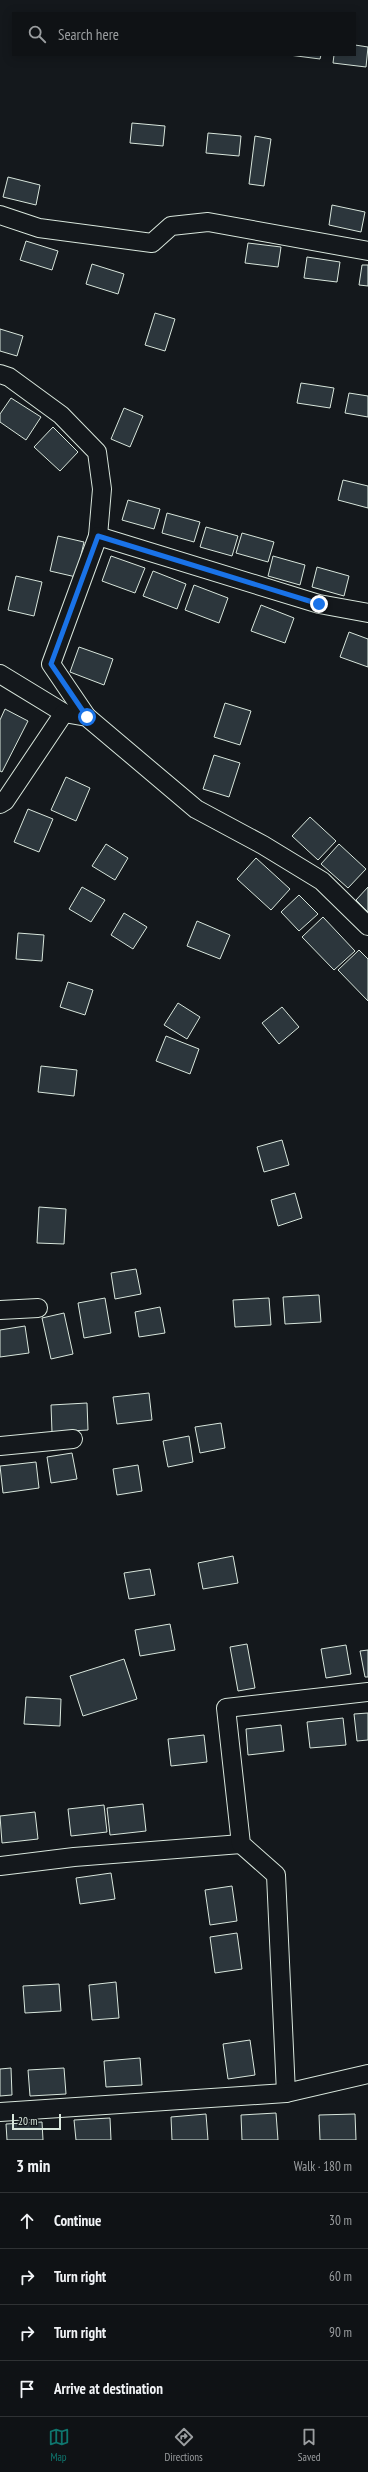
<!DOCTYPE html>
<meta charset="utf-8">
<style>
body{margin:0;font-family:"PT Sans Narrow",sans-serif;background:#1d2022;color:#f1f3f6}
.scale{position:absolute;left:12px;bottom:10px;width:49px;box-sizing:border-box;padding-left:4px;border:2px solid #d8e6dc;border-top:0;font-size:11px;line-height:14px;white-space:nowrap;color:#d8e6dc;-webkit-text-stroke:3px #14181c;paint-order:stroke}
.stop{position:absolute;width:12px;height:12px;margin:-9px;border:3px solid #1a73e8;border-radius:50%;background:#fff}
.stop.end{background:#1a73e8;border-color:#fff;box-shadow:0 1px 4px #0008}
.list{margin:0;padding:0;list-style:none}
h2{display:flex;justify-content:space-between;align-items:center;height:52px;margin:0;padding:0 16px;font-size:17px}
h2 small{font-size:13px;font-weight:400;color:#9b9ea0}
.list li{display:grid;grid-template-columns:26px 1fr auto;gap:12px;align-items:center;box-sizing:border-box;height:56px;padding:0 16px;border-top:1px solid #2f3234}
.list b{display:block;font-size:15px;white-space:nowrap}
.list em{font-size:13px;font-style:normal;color:#9b9ea0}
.icon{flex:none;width:22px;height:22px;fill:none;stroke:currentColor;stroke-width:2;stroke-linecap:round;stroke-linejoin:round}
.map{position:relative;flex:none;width:368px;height:2140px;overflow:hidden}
.search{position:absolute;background:#0f1215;box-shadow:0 2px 10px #0003;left:12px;right:12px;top:12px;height:44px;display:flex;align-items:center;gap:10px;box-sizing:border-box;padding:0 14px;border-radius:0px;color:#9b9ea0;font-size:15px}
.sheet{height:276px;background:#0f1215}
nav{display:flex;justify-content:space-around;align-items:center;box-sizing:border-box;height:56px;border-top:1px solid #2f3234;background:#0f1215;font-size:11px;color:#9b9ea0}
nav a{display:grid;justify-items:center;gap:2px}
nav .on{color:#0f766e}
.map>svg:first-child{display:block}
.building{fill:#2c363c;stroke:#d8e6dc}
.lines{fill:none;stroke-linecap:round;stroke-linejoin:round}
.minor-casing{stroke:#d8e6dc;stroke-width:20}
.minor{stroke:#14181c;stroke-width:18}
.route{stroke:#1a73e8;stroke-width:5}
</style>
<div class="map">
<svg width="368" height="2140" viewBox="0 0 368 2140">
<rect width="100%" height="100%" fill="#14181c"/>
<g class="building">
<path d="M355,45L368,47L366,67L333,63L334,55H355Z"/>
<path d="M289,55H321L320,59Z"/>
<path d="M132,123L165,126L163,146L130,143Z"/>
<path d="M208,133L241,136L239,156L206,153Z"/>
<path d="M255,136L271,139L264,186L249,184Z"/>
<path d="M8,177L40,185L36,205L3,197Z"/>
<path d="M332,205L365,212L361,232L329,225Z"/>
<path d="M26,241L58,251L52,270L20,260Z"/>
<path d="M248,243L281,247L278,267L245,263Z"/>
<path d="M307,257L340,262L337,282L304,278Z"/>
<path d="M92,264L124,274L118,294L86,284Z"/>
<path d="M362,265H368V286L359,285Z"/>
<path d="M155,313L175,319L165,351L145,345Z"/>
<path d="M0,329L23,336L17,356L0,351Z"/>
<path d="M301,383L334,388L330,408L297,403Z"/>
<path d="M349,393L368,396V417L345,413Z"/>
<path d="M11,398L41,417L26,440L0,422V414Z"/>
<path d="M124,408L143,416L130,447L111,439Z"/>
<path d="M53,427L78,452L60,471L34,447Z"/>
<path d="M343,480L368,486V508L338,500Z"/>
<path d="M128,500L160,509L154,529L122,520Z"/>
<path d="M167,513L200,522L194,542L162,533Z"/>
<path d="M206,527L238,536L232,556L200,547Z"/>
<path d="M242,533L274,542L268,562L236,553Z"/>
<path d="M58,536L84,542L76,577L50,571Z"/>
<path d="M111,556L145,568L135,593L102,581Z"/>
<path d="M273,556L305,565L300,585L268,576Z"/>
<path d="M317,567L349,576L344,596L312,587Z"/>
<path d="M153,571L186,584L177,609L143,596Z"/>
<path d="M16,576L42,582L34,616L8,610Z"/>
<path d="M194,585L228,598L219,623L185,610Z"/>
<path d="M261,605L294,618L285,643L251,631Z"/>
<path d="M349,632L368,639V667L340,657Z"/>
<path d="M79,647L113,659L104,685L70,672Z"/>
<path d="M225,703L251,711L240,745L214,737Z"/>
<path d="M5,709L28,721L2,772L0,771V720Z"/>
<path d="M214,755L240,763L229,797L203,789Z"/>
<path d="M66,777L90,788L76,821L51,810Z"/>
<path d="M28,809L53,819L39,852L14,842Z"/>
<path d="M310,817L336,841L318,860L292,836Z"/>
<path d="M106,844L128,858L115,880L92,866Z"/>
<path d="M339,844L366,869L348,888L321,864Z"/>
<path d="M256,858L290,889L271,910L237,879Z"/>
<path d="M82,887L105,900L91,922L69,909Z"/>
<path d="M368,887V912L356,900Z"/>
<path d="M299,895L318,914L299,931L281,912Z"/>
<path d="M124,913L147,927L133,949L111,935Z"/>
<path d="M323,917L355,951L334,970L302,937Z"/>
<path d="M197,921L230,935L220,959L187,946Z"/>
<path d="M18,933L44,935L42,961L16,959Z"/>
<path d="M359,950L368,959V1001L338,970Z"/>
<path d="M68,982L93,990L85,1015L60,1007Z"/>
<path d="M178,1003L200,1017L187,1039L164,1025Z"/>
<path d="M282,1007L299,1027L279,1044L262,1023Z"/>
<path d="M166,1036L199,1049L190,1074L156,1061Z"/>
<path d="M41,1066L77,1070L74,1096L38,1092Z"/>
<path d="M282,1140L289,1165L264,1172L257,1147Z"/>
<path d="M295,1193L302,1218L278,1226L271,1200Z"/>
<path d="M39,1207L66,1209L64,1244L37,1243Z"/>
<path d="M136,1269L141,1294L115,1299L111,1273Z"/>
<path d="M319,1295L321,1322L285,1324L283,1297Z"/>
<path d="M105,1298L111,1333L84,1338L78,1303Z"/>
<path d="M269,1298L271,1325L235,1327L233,1300Z"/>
<path d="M160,1307L165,1333L139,1337L135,1312Z"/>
<path d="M64,1313L73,1354L51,1359L42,1318Z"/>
<path d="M25,1326L29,1353L0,1357V1330Z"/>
<path d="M149,1393L152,1420L117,1424L113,1397Z"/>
<path d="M87,1403L88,1430L52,1432L51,1405Z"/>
<path d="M221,1423L225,1448L200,1453L195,1427Z"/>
<path d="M189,1436L193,1462L168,1467L163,1441Z"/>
<path d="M72,1453L77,1479L51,1483L47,1457Z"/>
<path d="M36,1462L39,1488L3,1493L0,1466Z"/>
<path d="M138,1465L142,1491L117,1495L113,1469Z"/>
<path d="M233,1556L238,1583L203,1589L198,1563Z"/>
<path d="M150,1569L155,1595L129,1599L124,1573Z"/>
<path d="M170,1624L175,1650L140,1656L135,1630Z"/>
<path d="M247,1644L255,1688L238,1691L230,1647Z"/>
<path d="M346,1645L351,1674L326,1678L321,1649Z"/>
<path d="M368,1650V1677H365L360,1651Z"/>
<path d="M124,1659L137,1699L83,1716L70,1676Z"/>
<path d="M26,1697L61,1699L60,1726L24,1724Z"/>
<path d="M368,1713V1740L357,1741L354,1714Z"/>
<path d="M343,1718L346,1745L310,1748L307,1722Z"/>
<path d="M281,1725L284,1751L248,1755L246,1729Z"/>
<path d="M204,1735L207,1762L171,1766L168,1739Z"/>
<path d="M143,1804L146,1831L110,1835L107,1808Z"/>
<path d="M104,1805L107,1832L71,1836L68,1809Z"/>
<path d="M35,1812L38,1839L2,1843L0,1816Z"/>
<path d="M111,1873L115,1899L80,1904L76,1878Z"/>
<path d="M232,1886L237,1921L210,1925L205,1890Z"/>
<path d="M237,1933L242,1969L215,1973L210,1937Z"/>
<path d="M116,1982L119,2018L92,2020L89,1985Z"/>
<path d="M59,1984L61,2011L25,2013L23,1986Z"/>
<path d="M250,2040L255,2075L228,2079L223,2044Z"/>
<path d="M140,2058L142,2085L106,2087L104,2061Z"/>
<path d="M11,2068L12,2095L0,2096V2069Z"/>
<path d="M64,2068L66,2094L30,2096L28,2070Z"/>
<path d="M276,2113L278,2140H242L241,2115Z"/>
<path d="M206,2114L208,2140H172L171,2117Z"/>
<path d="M355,2114L356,2140H320L319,2115Z"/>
<path d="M110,2118L111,2140H76L74,2120Z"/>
<path d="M42,2122L43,2140H7L6,2124Z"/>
</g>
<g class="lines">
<g class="minor-casing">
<g id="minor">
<path d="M0,215L39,228L152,243L171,226L208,222L368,251"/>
<path d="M0,374L9,377L61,415L97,452L102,489L98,536L51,664L87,717"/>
<path d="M98,536L319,604L368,613"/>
<path d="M0,674L64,713L87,717L196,809L263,845L322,881L368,926"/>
<path d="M0,804L5,801L64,713"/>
<path d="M0,1310L38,1308"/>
<path d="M0,1446L73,1439"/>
<path d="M0,1866L74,1857L241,1844"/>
<path d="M286,2093L276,1875L241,1844L226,1708L368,1692"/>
<path d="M0,2112L286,2093L368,2074"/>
</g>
</g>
<use href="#minor" class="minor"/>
</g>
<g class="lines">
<path class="route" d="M87,717L51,664L98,536L319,604"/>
</g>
</svg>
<div class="scale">20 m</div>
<div class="stop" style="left:87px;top:717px"></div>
<div class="stop end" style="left:319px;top:604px"></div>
<div class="search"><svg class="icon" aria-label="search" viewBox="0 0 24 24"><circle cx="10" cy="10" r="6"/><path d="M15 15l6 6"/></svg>Search here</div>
</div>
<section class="sheet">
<h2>3 min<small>Walk · 180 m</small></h2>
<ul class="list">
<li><svg class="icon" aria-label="ahead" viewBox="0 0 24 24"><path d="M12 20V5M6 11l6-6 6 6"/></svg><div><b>Continue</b></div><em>30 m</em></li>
<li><svg class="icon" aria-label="right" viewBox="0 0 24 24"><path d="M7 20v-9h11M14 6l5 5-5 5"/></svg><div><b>Turn right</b></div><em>60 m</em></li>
<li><svg class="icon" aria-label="right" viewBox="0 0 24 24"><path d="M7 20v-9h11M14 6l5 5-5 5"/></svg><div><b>Turn right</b></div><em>90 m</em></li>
<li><svg class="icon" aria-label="arrive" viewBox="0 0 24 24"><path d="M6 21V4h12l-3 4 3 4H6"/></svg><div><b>Arrive at destination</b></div></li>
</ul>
</section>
<nav>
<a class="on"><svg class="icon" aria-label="map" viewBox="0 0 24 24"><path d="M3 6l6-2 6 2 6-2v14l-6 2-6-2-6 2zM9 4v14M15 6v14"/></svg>Map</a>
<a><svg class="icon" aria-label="directions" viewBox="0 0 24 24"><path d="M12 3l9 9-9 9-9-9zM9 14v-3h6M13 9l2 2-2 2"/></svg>Directions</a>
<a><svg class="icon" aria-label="saved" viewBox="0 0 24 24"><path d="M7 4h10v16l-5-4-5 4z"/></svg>Saved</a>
</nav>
